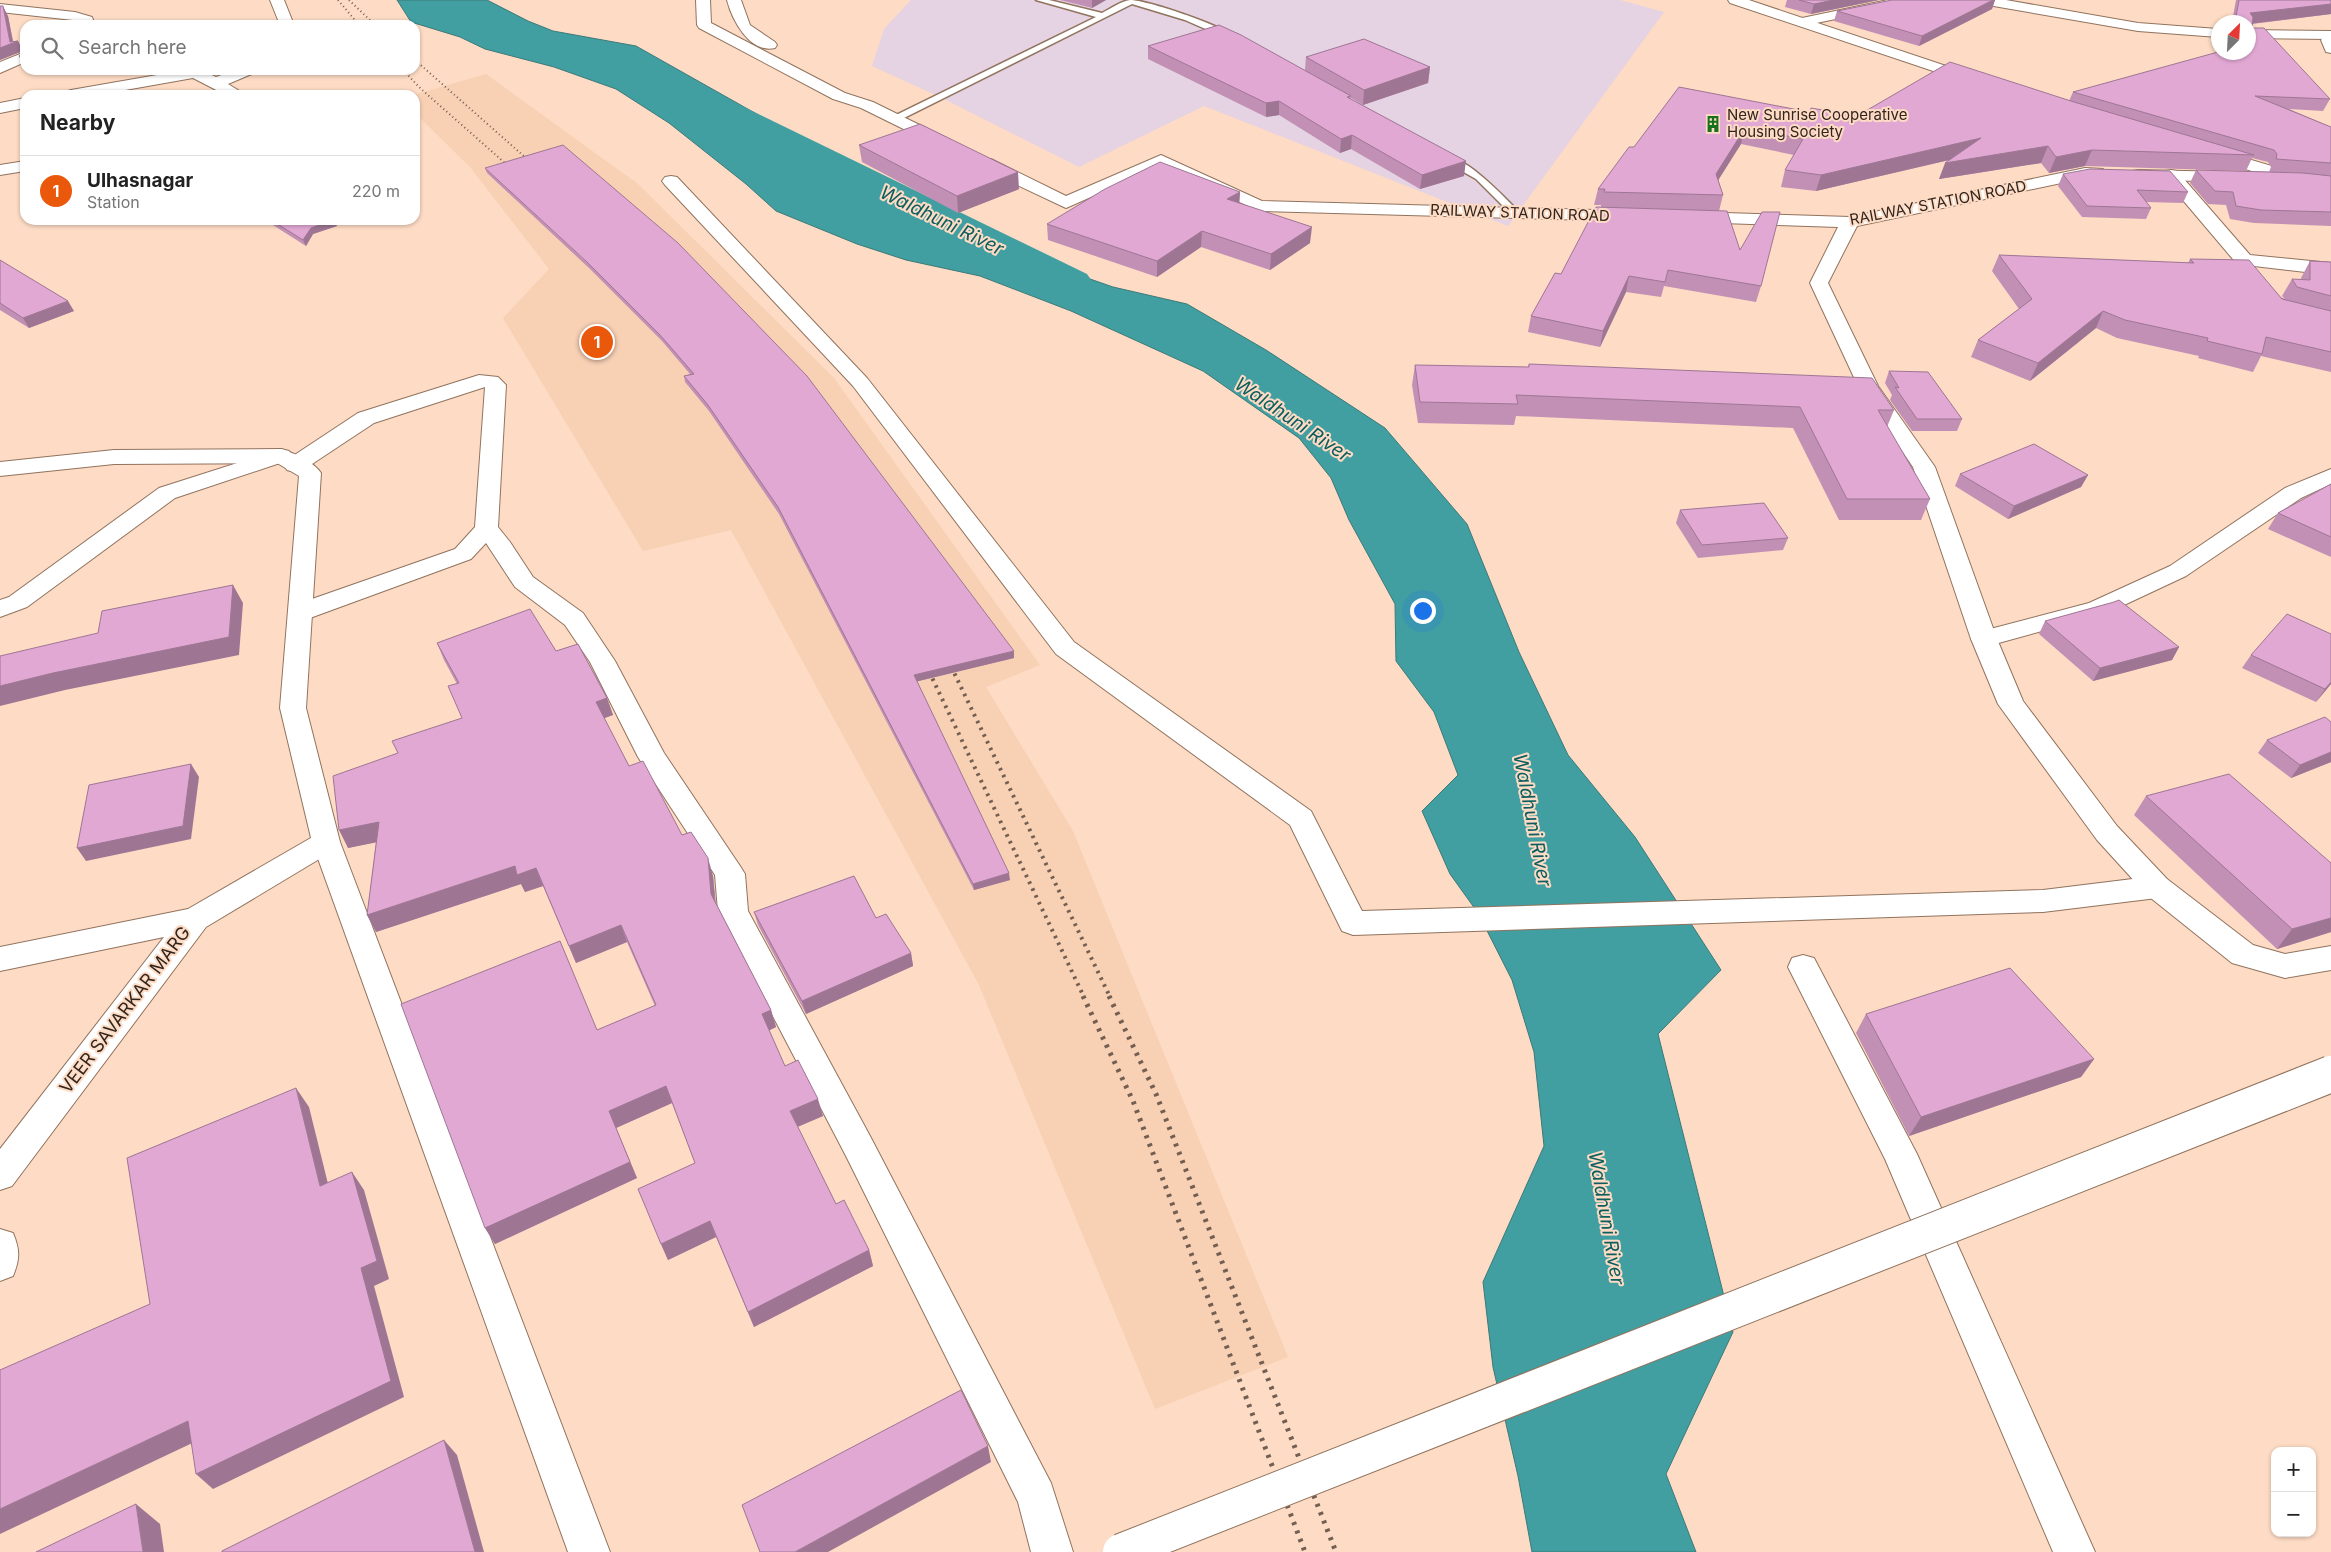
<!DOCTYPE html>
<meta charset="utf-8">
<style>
body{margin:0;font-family:Inter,sans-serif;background:#f6f6f6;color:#222}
.controls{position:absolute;right:15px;bottom:15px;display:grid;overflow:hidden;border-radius:10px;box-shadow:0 1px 4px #0004}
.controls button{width:45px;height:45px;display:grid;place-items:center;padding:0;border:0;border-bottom:1px solid #e0e0e0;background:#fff;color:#222;font:25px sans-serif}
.compass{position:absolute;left:2211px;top:15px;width:45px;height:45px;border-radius:50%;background:#fff;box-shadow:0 1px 4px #0004;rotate:24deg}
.you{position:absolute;left:1422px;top:610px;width:18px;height:18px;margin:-12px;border:4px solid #fff;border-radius:50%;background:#1a73e8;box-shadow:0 0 0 8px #1a73e833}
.badge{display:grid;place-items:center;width:32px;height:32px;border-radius:50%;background:#ea580c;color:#fff;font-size:16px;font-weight:700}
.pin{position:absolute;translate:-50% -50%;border:2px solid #fff;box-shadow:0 1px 5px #0006}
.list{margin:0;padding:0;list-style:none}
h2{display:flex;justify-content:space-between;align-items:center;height:65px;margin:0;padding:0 20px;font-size:21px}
h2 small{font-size:16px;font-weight:400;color:#767676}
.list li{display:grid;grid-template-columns:32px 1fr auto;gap:15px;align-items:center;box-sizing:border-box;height:70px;padding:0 20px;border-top:1px solid #e0e0e0}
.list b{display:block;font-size:19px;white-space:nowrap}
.list p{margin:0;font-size:16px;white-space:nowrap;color:#767676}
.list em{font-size:16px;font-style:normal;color:#767676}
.icon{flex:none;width:28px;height:28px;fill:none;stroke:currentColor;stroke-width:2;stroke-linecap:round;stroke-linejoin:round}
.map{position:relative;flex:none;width:2331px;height:1552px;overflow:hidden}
.search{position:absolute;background:#fff;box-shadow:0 1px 4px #0004;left:20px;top:20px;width:400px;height:55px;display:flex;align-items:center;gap:12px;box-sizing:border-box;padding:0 18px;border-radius:15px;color:#767676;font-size:19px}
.panel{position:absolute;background:#fff;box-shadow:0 1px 4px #0004;left:20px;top:90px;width:400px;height:135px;border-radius:15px}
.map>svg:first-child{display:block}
.built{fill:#f8d0b4}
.education{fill:#e5d2e2}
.water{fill:#419fa1;stroke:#3c7a79}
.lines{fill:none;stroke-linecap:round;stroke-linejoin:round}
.river{fill:#419fa1;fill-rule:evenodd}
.lane-casing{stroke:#91735e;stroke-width:3}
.street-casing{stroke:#91735e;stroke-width:2}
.secondary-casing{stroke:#91735e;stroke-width:2}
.lane{fill:#fff;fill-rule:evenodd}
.street{fill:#fff;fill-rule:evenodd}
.secondary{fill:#fff;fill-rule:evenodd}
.rail-far2{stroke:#735f52;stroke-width:2;stroke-dasharray:1 3;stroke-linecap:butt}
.rail-far1{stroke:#735f52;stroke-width:4;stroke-dasharray:2.5 5;stroke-linecap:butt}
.rail{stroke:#735f52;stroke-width:5;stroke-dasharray:3 6;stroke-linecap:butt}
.secondary-bridge-casing{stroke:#91735e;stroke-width:38;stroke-linecap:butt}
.secondary-bridge{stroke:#fff;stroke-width:36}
.wall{fill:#c290b5}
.shaded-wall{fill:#9e7694}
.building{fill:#e1a8d3;stroke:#9e7694}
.labels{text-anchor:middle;stroke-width:4;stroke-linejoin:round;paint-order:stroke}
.far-poi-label{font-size:15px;fill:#32251d;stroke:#fddbc4;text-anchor:start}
.far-street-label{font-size:15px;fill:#32251d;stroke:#fddbc4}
.street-label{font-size:18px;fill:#32251d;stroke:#fddbc4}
.water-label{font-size:19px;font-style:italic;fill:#0b5d5e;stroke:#fddbc4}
</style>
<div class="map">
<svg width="2331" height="1552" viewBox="0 0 2331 1552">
<rect width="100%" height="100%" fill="#fddbc4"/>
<path class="built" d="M486,74L638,184L834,378L1040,665L986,687L1073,831L1288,1357L1155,1409L979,985L731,530L643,551L503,318L549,269L470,167L415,113V95H413Z"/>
<path class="education" d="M911,0H1620L1664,12L1508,226L1204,106L1079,167L940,97L872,66L884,29Z"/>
<path class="water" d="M397,0H487L528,21L553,31L636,46L801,139L810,156L830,172L863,188L901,213L1113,287L1187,304L1266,350L1385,428L1467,524L1519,652L1568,755L1635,837L1721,970L1658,1034L1733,1332L1666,1474L1696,1552H1532L1518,1476L1493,1367L1483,1282L1544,1146L1534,1052L1512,980L1478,913L1450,874L1422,811L1458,775L1434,712L1396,661L1395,604L1349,520L1331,478L1299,438L1203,371L1071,311L980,276L906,260L857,244L776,211L746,184L669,123L616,89L554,67L485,49L460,37L411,22Z"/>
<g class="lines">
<path class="river" d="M728,102L742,106L1087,274L1094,284L1087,294L1071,298L1055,294L714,122L709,114L714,106Z"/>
<g class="lane-casing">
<g id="lane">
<path d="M1036,0H1049L1102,13C1110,9 1121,1 1130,0C1147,0 1220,25 1233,36L1226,38L1185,20L1132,4L898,121H892V117L1096,17Z"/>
<path d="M1444,157C1464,154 1504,197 1518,211V215H1512L1476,179L1444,161Z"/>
</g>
</g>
<g class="street-casing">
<g id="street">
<path d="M270,0H284L294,25H280Z"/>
<path d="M1888,0H1915L1908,4L1802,26L1795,22L1802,18Z"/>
<path d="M1975,0H2006L2138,23L2218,29V37L2138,31L1982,4Z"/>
<path d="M0,4L75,12L92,17L95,25H81L80,22L73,20L0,12Z"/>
<path d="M2248,30L2331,31V39L2248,38Z"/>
<path d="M25,52V62L0,73V62Z"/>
<path d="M186,70H201L216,77L235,70H257L254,73L228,84L246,95H226L193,78L97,95H63L65,92L71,90Z"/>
<path d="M25,98V108L0,113V103Z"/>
<path d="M25,161V171L0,175V165Z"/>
<path d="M2171,170L2177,171L2250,255L2331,263V275L2237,264L2165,179L2162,175L2165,171Z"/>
<path d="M671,176L677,177L867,378L1074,642L1311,811L1362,911L2043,890L2157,876L2167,879L2172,887L2167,895L2157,898L2043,912L1353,935L1342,931L1290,825L1056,654L853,386L665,185L662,181L665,177Z"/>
<path d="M479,375L498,377L506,385L498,527L510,542L533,577L583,613L615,661L664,753L740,866L745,874L748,911L870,1136L1051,1483L1073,1552H1031L1018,1502L846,1156L718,911L715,875L638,757L590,662L565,625L515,587L486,543L471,559L310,618L301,620L292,618L289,612L292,606L455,549L475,527L485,387L374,423L303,470L295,472L287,470L284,465L286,461L175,498L27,607L0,617V600L9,597L159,488L281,449L289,451L292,456L290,458L358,413Z"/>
<path d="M2331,469V484L2301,498L2186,576L2107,613L1984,647L1975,645L1971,639L1975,633L2089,603L2170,566L2285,488Z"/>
<path d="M326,831L336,835L340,842L336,849L206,927L12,1186L0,1190V1149L164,937L0,971V947L188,909L316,835Z"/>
<path d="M1803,955L1814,958L1917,1154L2095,1552H2053L1885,1159L1788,967L1792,958Z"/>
<path d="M0,1229L13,1233C20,1250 20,1259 13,1276L0,1281Z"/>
</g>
</g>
<g class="secondary-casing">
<g id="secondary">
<path d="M696,0H710L711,23L845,93L873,102L950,140L952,143L950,146H938L861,108L833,99L699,28L697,25Z"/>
<path d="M727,0H741L750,25L775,42L777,45L775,48C750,54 732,20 727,0Z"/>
<path d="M1728,0H1749L1979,77L1982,80L1979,83H1969L1730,3Z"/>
<path d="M2331,33V53L2326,52L2321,40L2326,34Z"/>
<path d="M2214,149L2302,175L2305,179L2302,183L2296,184L2208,158L2206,154L2208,150Z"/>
<path d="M1161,155L1262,201L1630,211L1636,212L1639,216L1636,220L1630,221L1259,211L1161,166L1066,208L979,167L977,163L979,159H991L1066,196Z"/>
<path d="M2085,168L2103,169L2106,173L2103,177L2085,178L1857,226L1828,283L1878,386L1935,467L1997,639L2023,701L2117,826L2167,879L2253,945L2285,954L2331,946V970L2285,978L2232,963L2147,895L2097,840L1998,704L1971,639L1913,467L1858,386L1810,283L1838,227L1693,222L1687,221L1684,217L1687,213L1693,212L1850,217Z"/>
<path d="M2138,170L2230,172L2236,173L2239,177L2236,181L2230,182L2132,179L2129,175L2132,171Z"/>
<path d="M281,449C294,453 314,462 321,473L306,708L340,842L610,1552H568L312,842L280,708L299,476L277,463L114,464L0,476V462L114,450Z"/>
</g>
</g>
<use href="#lane" class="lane"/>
<use href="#street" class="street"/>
<use href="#secondary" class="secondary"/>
<g class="rail-far2">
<path d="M338,0L359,25"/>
<path d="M349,0L375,25"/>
<path d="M415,60L535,166"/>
<path d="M403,70L421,89L514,171"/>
</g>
<g class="rail-far1">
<path d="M948,660L1110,997"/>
<path d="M926,665L1084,997"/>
</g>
<g class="rail">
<path d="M1083,996L1133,1101L1305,1552"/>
<path d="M1109,996L1156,1094L1336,1552"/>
</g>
<g class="secondary-bridge-casing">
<path id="secondary-bridge" d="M1121,1552L2331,1074"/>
</g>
<use href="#secondary-bridge" class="secondary-bridge"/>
</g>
<g class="wall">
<path d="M1060,0H1106L1092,8Z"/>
<path d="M1787,0H1879L1811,14L1785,7Z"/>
<path d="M1892,0H1995L1992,9L1919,46L1834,21L1837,11Z"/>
<path d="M2236,0H2331V14L2252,24V28L2330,99L2323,111L2289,109L2331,127V226L2254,223L2230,219L2226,205L2208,204L2190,183L2196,170L2280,172H2269L2271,167L2268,162L2252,158L2246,171L2085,166L2049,173L2041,163L1939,179L1949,160L1816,191L1781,187L1785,170L1794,155L1741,144L1718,180L1723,195L1719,211L1740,250L1761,286L1756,302L1664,286L1661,297L1626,292L1600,347L1528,332L1531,316L1561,274L1601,207V205H1594L1598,189L1634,147L1809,112L1857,116L2069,101L2073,92L2248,52V22H2232Z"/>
<path d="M8,16L13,41H18L22,50L25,42V65H23L19,56L23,54L22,51L0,60Z"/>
<path d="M1148,46L1305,70L1306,57L1430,67L1428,83L1363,105L1351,98L1350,99L1464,176L1420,189L1351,149L1340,153L1279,115L1266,117L1148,59Z"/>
<path d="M52,70H75L68,73Z"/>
<path d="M859,145L1019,189L958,213L862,162Z"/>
<path d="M485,168L1014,658L917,681L1010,880L974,890L779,514L709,411L685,382L684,376L690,374L662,341L589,268L487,173Z"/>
<path d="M2063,174L2188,192L2183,203L2146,202L2151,208L2146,219L2082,217L2058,186Z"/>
<path d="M1240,192L1239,203L1310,243L1270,270L1201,247L1157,277L1048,240L1047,224Z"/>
<path d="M265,220H335L337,226L313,234L306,246Z"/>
<path d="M1999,255L2188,263L2190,259L2285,299L2282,296L2292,279L2301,280V278L2310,261L2331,262V372L2261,356L2253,372L2198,358L2199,356L2117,338L2096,328L2030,381L1971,357L1978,340L2019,309L1992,271Z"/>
<path d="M0,260L74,311L29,328L0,310Z"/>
<path d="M1529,364L1894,410L1887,427L1930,499L1921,520H1839L1793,428L1516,416L1514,425L1418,423L1412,385L1415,365L1528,367Z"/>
<path d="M1889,371L1962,419L1957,431H1912L1890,400L1892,395L1885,383Z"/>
<path d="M1960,474L2088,475L2081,487L2008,519L1955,486Z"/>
<path d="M2331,484V557L2268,529L2278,513Z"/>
<path d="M1680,510L1788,538L1783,550L1698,558L1676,523Z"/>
<path d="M2045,621L2179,647L2172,660L2093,681L2039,634Z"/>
<path d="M437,643L556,651L607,698L613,715L604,718L629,766L713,876L716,903L771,1010L776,1027L769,1030L785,1066L823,1116L797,1127L836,1204L869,1250L873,1266L754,1327L716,1237L668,1260L661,1244L695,1163L672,1103L616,1128L637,1178L495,1244L485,1228L597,1030L655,1006L627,942L576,963L543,886L525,892L521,884L376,932L367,915L376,842L348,848L398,753L462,718L457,684L444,660Z"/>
<path d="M2251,655L2331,684L2316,702L2242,668Z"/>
<path d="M2331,722V762L2291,778L2258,753L2267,740Z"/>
<path d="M2146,796L2331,863V932L2277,949L2134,815Z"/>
<path d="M754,912L876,918L911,953L913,966L806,1014L758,925Z"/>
<path d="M1866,1014L2094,1059L2081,1077L1909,1136L1856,1033Z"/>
</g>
<g class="shaded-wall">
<path d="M1092,0H1106L1092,8Z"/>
<path d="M1834,0H1879L1811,14L1814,4Z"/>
<path d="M1993,0H1995L1992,9L1919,46L1922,36Z"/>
<path d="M2331,4V14L2248,24L2250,13Z"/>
<path d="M3,6L8,16L13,42L18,41L23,51L0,60V48L10,42Z"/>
<path d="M1430,67L1428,83L1363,105L1364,90Z"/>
<path d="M67,70H75L68,73Z"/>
<path d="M1279,101V115L1266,117V103Z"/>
<path d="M1745,128L1741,144L1712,190L1716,174Z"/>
<path d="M1352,135L1351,149L1340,153L1341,139Z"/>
<path d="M1981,138L1975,154L1816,191L1821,175Z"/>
<path d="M2048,146L2041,163L1939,179L1945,163Z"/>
<path d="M2092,150L2085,166L2049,173L2056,157Z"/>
<path d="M1466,161L1464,176L1420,189L1422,175Z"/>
<path d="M1018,172L1019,189L958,213L957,196Z"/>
<path d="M1240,192L1239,208L1227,199Z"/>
<path d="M334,220L337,226L313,234L306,246L303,240L311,228Z"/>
<path d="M1312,227L1310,243L1270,270L1271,254Z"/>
<path d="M1202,231L1201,247L1157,277V261Z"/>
<path d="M1629,276L1626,292L1600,347L1603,331Z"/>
<path d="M68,301L74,311L29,328L23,318Z"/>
<path d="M2103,311L2096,328L2030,381L2038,363Z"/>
<path d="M2088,475L2081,487L2008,519L2014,506Z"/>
<path d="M233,585L243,603L239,655L65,690L0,706V686Z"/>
<path d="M2179,647L2172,660L2093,681L2100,668Z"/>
<path d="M1014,651V658L915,682L914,675Z"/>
<path d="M2331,682V684L2316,702L2325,689Z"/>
<path d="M607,698L613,715L602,719L596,702Z"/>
<path d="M2331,752V762L2291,778L2300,765Z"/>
<path d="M191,764L199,777L191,839L86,861L77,848Z"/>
<path d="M379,822L388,840L348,848L339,830Z"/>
<path d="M708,858L713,876L716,912L711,894Z"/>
<path d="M515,866L536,868L543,886L525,892L521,884L376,932L367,915Z"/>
<path d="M1009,873L1010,880L974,890L973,884Z"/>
<path d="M2331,918V932L2277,949L2292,929Z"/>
<path d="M621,925L627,942L576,963L569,946Z"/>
<path d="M911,953L913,966L806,1014L802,1001Z"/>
<path d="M771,1010L776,1027L768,1031L762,1014Z"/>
<path d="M2094,1059L2081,1077L1909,1136L1921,1117Z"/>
<path d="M666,1086L672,1103L616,1128L637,1178L495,1244L485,1228L609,1111Z"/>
<path d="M296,1088L309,1107L333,1204L320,1186Z"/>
<path d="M818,1099L823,1116L795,1128L790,1111Z"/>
<path d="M352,1172L364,1190L389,1279L374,1286L404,1397L213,1489L196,1474L361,1268Z"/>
<path d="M710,1221L716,1237L668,1260L661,1244Z"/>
<path d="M869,1250L873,1266L754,1327L748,1312Z"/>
<path d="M188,1421L205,1437L0,1534V1509Z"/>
<path d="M444,1440L457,1455L484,1552H475Z"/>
<path d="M988,1446L991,1462L828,1552H795Z"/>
<path d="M136,1504L160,1524L164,1552H143Z"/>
</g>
<g class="building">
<path d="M1799,0H1834L1814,4Z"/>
<path d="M1892,0H1993L1922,36L1837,11Z"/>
<path d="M2239,0H2331V4L2250,13L2253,17L2252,28H2264L2330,99L2255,96L2331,127V163L2276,159L2277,154L2274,150L2073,92L2218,52H2248V22H2235Z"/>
<path d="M0,6H3L10,42L18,41L0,48Z"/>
<path d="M1219,25L1241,35L1351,96L1347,97L1466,161L1422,175L1352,135L1341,139L1279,101L1266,103L1148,46Z"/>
<path d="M1364,39L1430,67L1364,90L1306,57Z"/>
<path d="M22,42H25V57L19,56L23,54Z"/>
<path d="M1950,62L2074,102L2254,155L2092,150L2056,157L2048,146L1945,163L1981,138L1821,175L1785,170L1803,139L1745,128L1716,174L1723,195L1604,192L1605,189H1598L1629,147H1634L1679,87L1809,112L1811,108L1857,116Z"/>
<path d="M920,124L1018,172L957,196L859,145Z"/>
<path d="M563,145L678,243L807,376L1014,651L914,675L1009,873L973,884L778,507L708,405L684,376L694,374L660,335L587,262L485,168Z"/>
<path d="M1160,162L1240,192L1227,199L1312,227L1271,254L1202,231L1157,261L1047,224L1105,189Z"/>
<path d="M2090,169L2170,171L2188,192L2137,190L2151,208L2087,206L2063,174Z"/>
<path d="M2196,170L2303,173L2331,176V212L2261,210L2236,206L2233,192L2215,191Z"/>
<path d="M1596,207L1727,211L1740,250L1762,212H1780L1761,286L1668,270L1665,282L1629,276L1603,331L1531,316L1555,273L1561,274Z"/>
<path d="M271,220H334L311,228L303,240Z"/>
<path d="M1999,255L2194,263L2190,259L2249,260L2282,299L2331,311V352L2266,337L2262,354L2207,341L2208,338L2125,320L2103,311L2038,363L1978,340L2032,299Z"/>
<path d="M0,260L68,301L23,318L0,303Z"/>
<path d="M2310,261L2331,262V296L2297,287L2292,279L2310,280Z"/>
<path d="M1529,364L1872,378L1894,410H1878L1930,499H1847L1800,407L1516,395L1518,404L1420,402L1415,365L1529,367Z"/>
<path d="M1889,371L1928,372L1962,419H1917L1895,387L1899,388Z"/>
<path d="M2034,444L2088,475L2014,506L1960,474Z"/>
<path d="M2331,484V537L2278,513Z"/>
<path d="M1764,503L1788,538L1702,545L1680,510Z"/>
<path d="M233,585L229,637L53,673L0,686V656L98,633L102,611Z"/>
<path d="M2119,600L2179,647L2100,668L2045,621L2114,602Z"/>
<path d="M530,609L556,651L578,644L607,698L596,702L629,766L643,761L682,835L691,832L708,858L711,894L771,1010L762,1014L785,1066L798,1060L818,1099L790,1111L836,1204L844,1200L869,1250L748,1312L710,1221L661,1244L638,1189L695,1163L666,1086L609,1111L630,1162L485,1228L401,1004L560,941L597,1030L656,1005L621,925L569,946L536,868L517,875L515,866L367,915L379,822L339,830L333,776L398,753L392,741L462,718L448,686L459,683L437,643Z"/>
<path d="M2287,614L2331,634V682L2325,689L2251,655Z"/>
<path d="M2325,717L2331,722V752L2300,765L2267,740Z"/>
<path d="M191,764L183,826L77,848L89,785Z"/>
<path d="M2229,774L2331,863V918L2292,929L2146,796Z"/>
<path d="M854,876L876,918L886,914L911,953L802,1001L754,912Z"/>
<path d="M2010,968L2094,1059L1921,1117L1866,1014Z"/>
<path d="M296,1088L320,1186L352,1172L377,1261L361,1268L391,1381L196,1474L188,1421L0,1509V1370L150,1304L127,1158Z"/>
<path d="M961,1390L988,1446L795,1552H760L742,1505Z"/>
<path d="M444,1440L475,1552H222V1551Z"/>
<path d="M136,1504L143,1552H36Z"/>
</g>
<defs>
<g id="building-bare" transform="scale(1.35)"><path d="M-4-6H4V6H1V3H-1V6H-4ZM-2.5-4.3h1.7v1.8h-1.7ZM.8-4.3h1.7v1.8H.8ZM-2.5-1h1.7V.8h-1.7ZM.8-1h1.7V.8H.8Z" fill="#16701c" stroke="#fddbc4" stroke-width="2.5" paint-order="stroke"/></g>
</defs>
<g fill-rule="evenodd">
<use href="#building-bare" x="1713" y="124"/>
</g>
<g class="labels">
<g class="far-poi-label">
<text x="1727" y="120">New Sunrise Cooperative<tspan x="1727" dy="17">Housing Society</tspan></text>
</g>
<g class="far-street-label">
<text transform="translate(1938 203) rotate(-11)" y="5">RAILWAY STATION ROAD</text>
<text transform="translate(1520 213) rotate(2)" y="5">RAILWAY STATION ROAD</text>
</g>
<g class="street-label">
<text transform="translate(125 1010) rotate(-53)" y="6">VEER SAVARKAR MARG</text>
</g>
<g class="water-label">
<text transform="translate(942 220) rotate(26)" y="7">Waldhuni River</text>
<text transform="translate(1293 419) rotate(34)" y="7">Waldhuni River</text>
<text transform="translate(1533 820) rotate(79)" y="7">Waldhuni River</text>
<text transform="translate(1607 1218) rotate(80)" y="7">Waldhuni River</text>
</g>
</g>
</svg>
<div class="controls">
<button>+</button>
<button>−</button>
</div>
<svg class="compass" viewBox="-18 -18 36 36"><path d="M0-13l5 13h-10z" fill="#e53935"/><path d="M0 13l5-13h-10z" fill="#767676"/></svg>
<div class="you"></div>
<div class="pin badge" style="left:597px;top:342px">1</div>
<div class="search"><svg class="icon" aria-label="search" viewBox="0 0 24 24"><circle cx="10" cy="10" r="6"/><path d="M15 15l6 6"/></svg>Search here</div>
<section class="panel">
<h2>Nearby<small></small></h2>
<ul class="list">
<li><span class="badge">1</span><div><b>Ulhasnagar</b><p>Station</p></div><em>220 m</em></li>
</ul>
</section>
</div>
